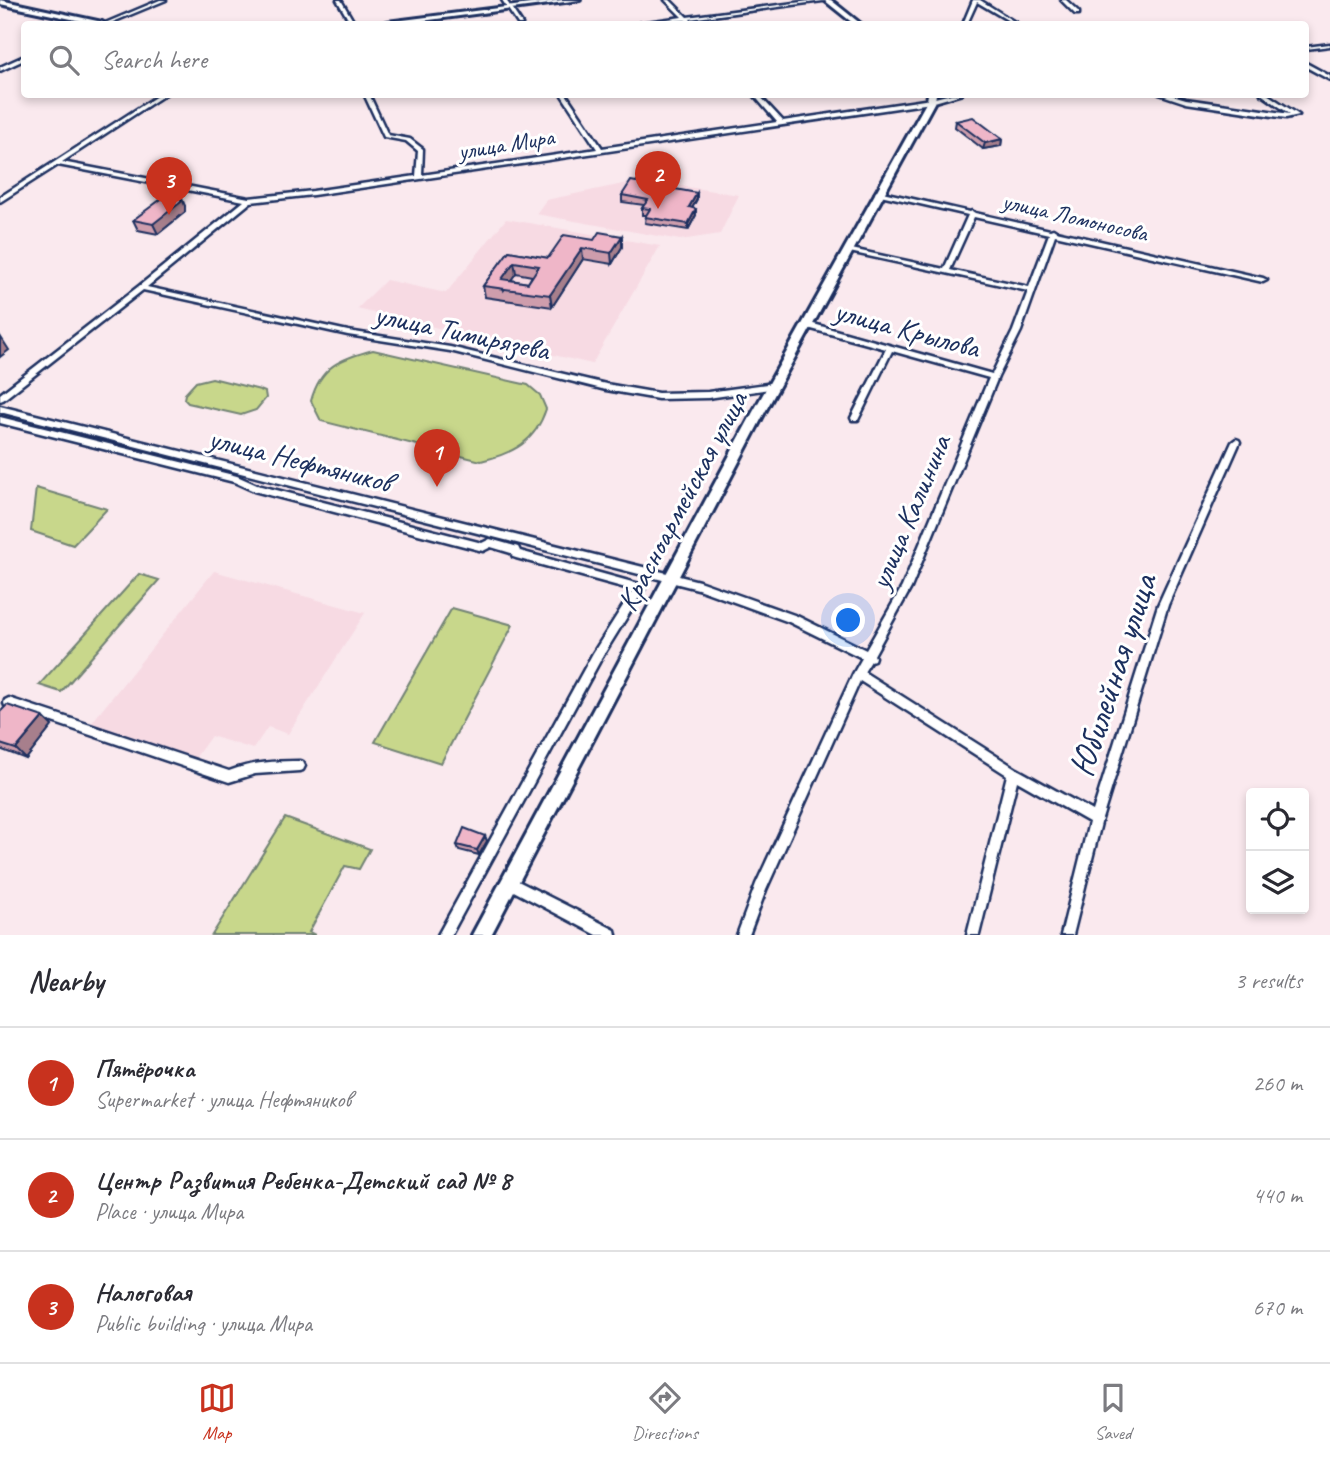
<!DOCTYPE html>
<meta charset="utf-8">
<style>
body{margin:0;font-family:Caveat,sans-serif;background:#f7f7f7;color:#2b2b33}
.controls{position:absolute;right:21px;bottom:21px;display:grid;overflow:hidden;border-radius:7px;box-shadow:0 4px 10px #0003}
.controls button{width:63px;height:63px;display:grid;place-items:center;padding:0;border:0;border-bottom:2px solid #e1e1e2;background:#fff;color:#2b2b33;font:35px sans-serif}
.you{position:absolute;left:849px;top:621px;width:24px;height:24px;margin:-18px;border:5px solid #fff;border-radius:50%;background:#1a73e8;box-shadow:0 0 0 10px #1a73e833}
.badge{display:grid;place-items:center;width:46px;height:46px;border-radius:50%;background:#c8321e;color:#fff;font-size:23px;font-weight:700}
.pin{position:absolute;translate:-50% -58px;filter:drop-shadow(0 2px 4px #0008)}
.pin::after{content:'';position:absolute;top:37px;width:24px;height:21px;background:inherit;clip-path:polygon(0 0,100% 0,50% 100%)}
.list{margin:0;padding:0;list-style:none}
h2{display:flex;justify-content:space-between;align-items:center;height:91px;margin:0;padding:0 28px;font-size:30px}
h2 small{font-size:23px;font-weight:400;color:#7c7c81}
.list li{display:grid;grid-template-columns:46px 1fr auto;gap:21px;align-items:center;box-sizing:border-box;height:112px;padding:0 28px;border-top:2px solid #e1e1e2}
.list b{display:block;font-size:26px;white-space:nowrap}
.list p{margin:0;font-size:23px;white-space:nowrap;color:#7c7c81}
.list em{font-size:23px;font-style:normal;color:#7c7c81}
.icon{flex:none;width:38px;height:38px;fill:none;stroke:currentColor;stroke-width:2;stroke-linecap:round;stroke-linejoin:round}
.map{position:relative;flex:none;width:1330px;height:935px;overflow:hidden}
.search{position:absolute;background:#fff;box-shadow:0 4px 10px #0003;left:21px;right:21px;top:21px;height:77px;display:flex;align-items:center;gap:18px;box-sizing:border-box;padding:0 24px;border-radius:7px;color:#7c7c81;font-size:26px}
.sheet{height:427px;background:#fff}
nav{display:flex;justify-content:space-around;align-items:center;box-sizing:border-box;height:98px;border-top:2px solid #e1e1e2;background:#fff;font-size:19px;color:#7c7c81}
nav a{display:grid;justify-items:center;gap:4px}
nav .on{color:#c8321e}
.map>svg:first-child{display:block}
.built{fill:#f7dae3}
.green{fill:#c8d78b;stroke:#728374;stroke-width:2}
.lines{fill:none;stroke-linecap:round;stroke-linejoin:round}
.street-casing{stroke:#1b2f5e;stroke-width:5}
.secondary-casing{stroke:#1b2f5e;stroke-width:6}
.street{fill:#fff;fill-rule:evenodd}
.secondary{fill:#fff;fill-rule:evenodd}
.wall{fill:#ce9dac;stroke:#1b2f5e;stroke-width:2;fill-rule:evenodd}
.shaded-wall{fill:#a77f8c;stroke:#1b2f5e;stroke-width:2}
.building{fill:#efb6c8;stroke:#1b2f5e;stroke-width:2;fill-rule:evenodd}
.labels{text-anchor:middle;stroke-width:6;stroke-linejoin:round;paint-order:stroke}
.far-street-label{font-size:24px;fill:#1b2f5e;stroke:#fff}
.street-label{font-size:30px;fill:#1b2f5e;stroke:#fff}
.near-street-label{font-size:37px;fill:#1b2f5e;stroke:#fff}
</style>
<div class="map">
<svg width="1330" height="935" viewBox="0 0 1330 935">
<rect width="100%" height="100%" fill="#fae9ee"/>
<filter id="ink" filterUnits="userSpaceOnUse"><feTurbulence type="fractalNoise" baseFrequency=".0143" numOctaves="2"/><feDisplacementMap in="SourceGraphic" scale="14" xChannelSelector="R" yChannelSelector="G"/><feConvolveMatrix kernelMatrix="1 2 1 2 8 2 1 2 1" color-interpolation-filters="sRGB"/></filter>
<g filter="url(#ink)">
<g class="built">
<path d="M642,180L739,195L720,234L680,240L536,214L546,200Z"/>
<path d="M506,219L660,246L592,364L357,309L386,280L446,293Z"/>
<path d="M214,571L365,613L288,734L268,727L253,749L211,736L190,765L85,731Z"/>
</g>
<g class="green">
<path d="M373,350L528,385L540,395L546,409C535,442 514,453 481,461L321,421L311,401C320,367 339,359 373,350Z"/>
<path d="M212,378L260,390L265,392L266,398L256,410L241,415L188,403L184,399L185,394L196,382Z"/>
<path d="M36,488L107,509L73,545L31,531Z"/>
<path d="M139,574L159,580L61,692L39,685Z"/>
<path d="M452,608L513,625L441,763L375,742Z"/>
<path d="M285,818L370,849L359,869L345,866L309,932L315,935H212Z"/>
</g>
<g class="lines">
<g class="street-casing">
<g id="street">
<path d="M160,0H166L108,24H103Z"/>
<path d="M337,0H341L355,24H351Z"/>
<path d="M502,0H506L522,24H518Z"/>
<path d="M665,0H670L687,17L817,0H830L690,19L694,24H690L685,20L638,24L640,23L682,17Z"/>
<path d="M973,0H980L1018,24H1014L977,2L967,24H963Z"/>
<path d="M1061,0H1066L1079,12V14H1075Z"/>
<path d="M1330,44V46L1306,49V47Z"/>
<path d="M22,57H24V60L0,71V67Z"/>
<path d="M1306,63L1330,76V80L1306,67Z"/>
<path d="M160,94H166L62,162L249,198L313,191L416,176L418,151L406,141L384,137L364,94H369L388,135L410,139L423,149L422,175L597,149L561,94H566L602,148L777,122L753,94H758L783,121L931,99L951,94H962L931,103L313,195L251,202L147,287L348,331L450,347L606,384L658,393L708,392L774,383L777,384L778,386L777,388L708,398L658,399L606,390L450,351L348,335L143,290L3,400L0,401V394L139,286L244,201L58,165L0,202V197Z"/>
<path d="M1159,94H1169L1186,99L1290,114L1261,94H1267L1299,115L1286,118L1186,103Z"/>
<path d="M878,191L970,212L972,211L975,213L1050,230L1053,229L1056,231L1263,278L1267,280L1263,282L1055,235L1021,331L998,377L911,588L874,655L875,657L874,660L871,661L864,672L1017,769L1093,811L1158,605L1232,442L1236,439L1239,440L1240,442L1168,605L1102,819L1073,935H1061L1089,822L1017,781L979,935H967L1007,775L860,681L766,890L749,935H737L756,884L853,674L862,658L789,622L698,589L0,412V406L699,581L797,616L866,650L902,587L989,378L892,351L859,418L858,420H852L851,418L886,349L804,327L803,325L807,323H810L992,374L1013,331L1028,291L845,251V249L847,248L944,269L968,215L876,194L875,193ZM974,217L1049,234L1029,287L950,270Z"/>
<path d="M0,417L237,476L257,485L482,543L490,539L518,547L520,551L643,585L645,588L643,591L601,659L451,935H438L593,653L633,590L516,558L513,557L511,553L491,547L483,551L254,491L234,482L0,423Z"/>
<path d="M9,698L229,771C252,762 275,761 299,761L303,762L305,766L303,770L299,771L255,774L229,782L5,706L4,703L5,700Z"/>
<path d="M510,877L615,930L616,935H597L506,887L504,883L506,879Z"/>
</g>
</g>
<g class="secondary-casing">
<g id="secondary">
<path d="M0,0L102,22L105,24H95L0,4Z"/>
<path d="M562,0H580L399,24H384L387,22Z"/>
<path d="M824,0H831L861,24H854Z"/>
<path d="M928,94H936L935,101L765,412L491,935H472L753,412L927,101Z"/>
</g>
</g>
<use href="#street" class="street"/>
<use href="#secondary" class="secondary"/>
</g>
<g class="wall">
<path d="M956,121L1002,139L1001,146L983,149L955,127Z"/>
<path d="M697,193V199L692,208L696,209V215L688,230L645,223L646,215H642V208L644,205L622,202V195Z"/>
<path d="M185,206V212L158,234L138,230L133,220Z"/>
<path d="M622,236V247L612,264L583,259L552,307L485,297L483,286L509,251L548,258L594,240ZM516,273L532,276L528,283L511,280Z"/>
<path d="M0,712L43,717L52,726L26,759L0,749Z"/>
<path d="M485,836L487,841L479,855L459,850L457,845Z"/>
</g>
<g class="shaded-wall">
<path d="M1002,139L1001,146L983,149L985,143Z"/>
<path d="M697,193V199L689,214V207Z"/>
<path d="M181,196L185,206V212L158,234L153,224Z"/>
<path d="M696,209V215L688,230V224Z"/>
<path d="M622,236V247L612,264L611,253Z"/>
<path d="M582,248L583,259L552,307L550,295Z"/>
<path d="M514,262L516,273L504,290L502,279Z"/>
<path d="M0,336L9,350L0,357Z"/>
<path d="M43,717L52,726L26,759L16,749Z"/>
<path d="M485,836L487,841L479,855L477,850Z"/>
</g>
<g class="building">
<path d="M973,117L1002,139L985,143L956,121Z"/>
<path d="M631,181L697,193L689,207L696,209L688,224L645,217L650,209L642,208L648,200L622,195Z"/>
<path d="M168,194L181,196V202L153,224L133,220Z"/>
<path d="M599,232L622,236L611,253L582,248L550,295L483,286L509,251L548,258L564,235L594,240ZM514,262L539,266L528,283L502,279Z"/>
<path d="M7,705L43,717L16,749L0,744V712Z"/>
<path d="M464,828L485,836L477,850L457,845Z"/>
</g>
</g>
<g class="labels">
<g class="far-street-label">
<text transform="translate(506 144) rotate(-9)" y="8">улица Мира</text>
<text transform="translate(1075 217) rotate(13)" y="8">улица Ломоносова</text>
</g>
<g class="street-label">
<text transform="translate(907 329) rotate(15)" y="10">улица Крылова</text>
<text transform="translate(462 332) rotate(12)" y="10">улица Тимирязева</text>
<text transform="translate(300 460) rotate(14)" y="10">улица Нефтяников</text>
<text transform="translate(682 501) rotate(-62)" y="10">Красноармейская улица</text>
<text transform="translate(910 512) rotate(-67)" y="10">улица Калинина</text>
</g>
<g class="near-street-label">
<text transform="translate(1112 675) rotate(-72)" y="13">Юбилейная улица</text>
</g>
</g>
</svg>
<div class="controls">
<button><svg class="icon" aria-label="locate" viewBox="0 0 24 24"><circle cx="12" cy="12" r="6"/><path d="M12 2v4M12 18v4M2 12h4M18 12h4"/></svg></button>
<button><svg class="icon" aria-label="layers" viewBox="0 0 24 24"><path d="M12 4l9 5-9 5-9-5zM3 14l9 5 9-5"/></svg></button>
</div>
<div class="you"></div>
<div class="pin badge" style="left:437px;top:487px">1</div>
<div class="pin badge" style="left:658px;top:209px">2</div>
<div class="pin badge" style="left:169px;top:215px">3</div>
<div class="search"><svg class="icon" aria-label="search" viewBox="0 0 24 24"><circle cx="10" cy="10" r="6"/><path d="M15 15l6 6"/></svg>Search here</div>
</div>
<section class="sheet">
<h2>Nearby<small>3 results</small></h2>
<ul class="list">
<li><span class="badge">1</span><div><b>Пятёрочка</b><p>Supermarket · улица Нефтяников</p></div><em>260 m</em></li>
<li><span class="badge">2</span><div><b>Центр Развития Ребенка-Детский сад № 8</b><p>Place · улица Мира</p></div><em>440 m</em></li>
<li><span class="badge">3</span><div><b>Налоговая</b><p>Public building · улица Мира</p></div><em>670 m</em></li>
</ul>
</section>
<nav>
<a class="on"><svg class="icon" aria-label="map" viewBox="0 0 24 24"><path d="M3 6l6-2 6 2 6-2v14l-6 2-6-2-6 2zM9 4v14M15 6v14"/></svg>Map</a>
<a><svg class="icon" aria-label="directions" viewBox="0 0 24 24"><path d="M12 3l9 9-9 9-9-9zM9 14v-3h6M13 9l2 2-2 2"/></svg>Directions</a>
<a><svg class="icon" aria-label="saved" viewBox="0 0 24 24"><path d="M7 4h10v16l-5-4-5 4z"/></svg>Saved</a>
</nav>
